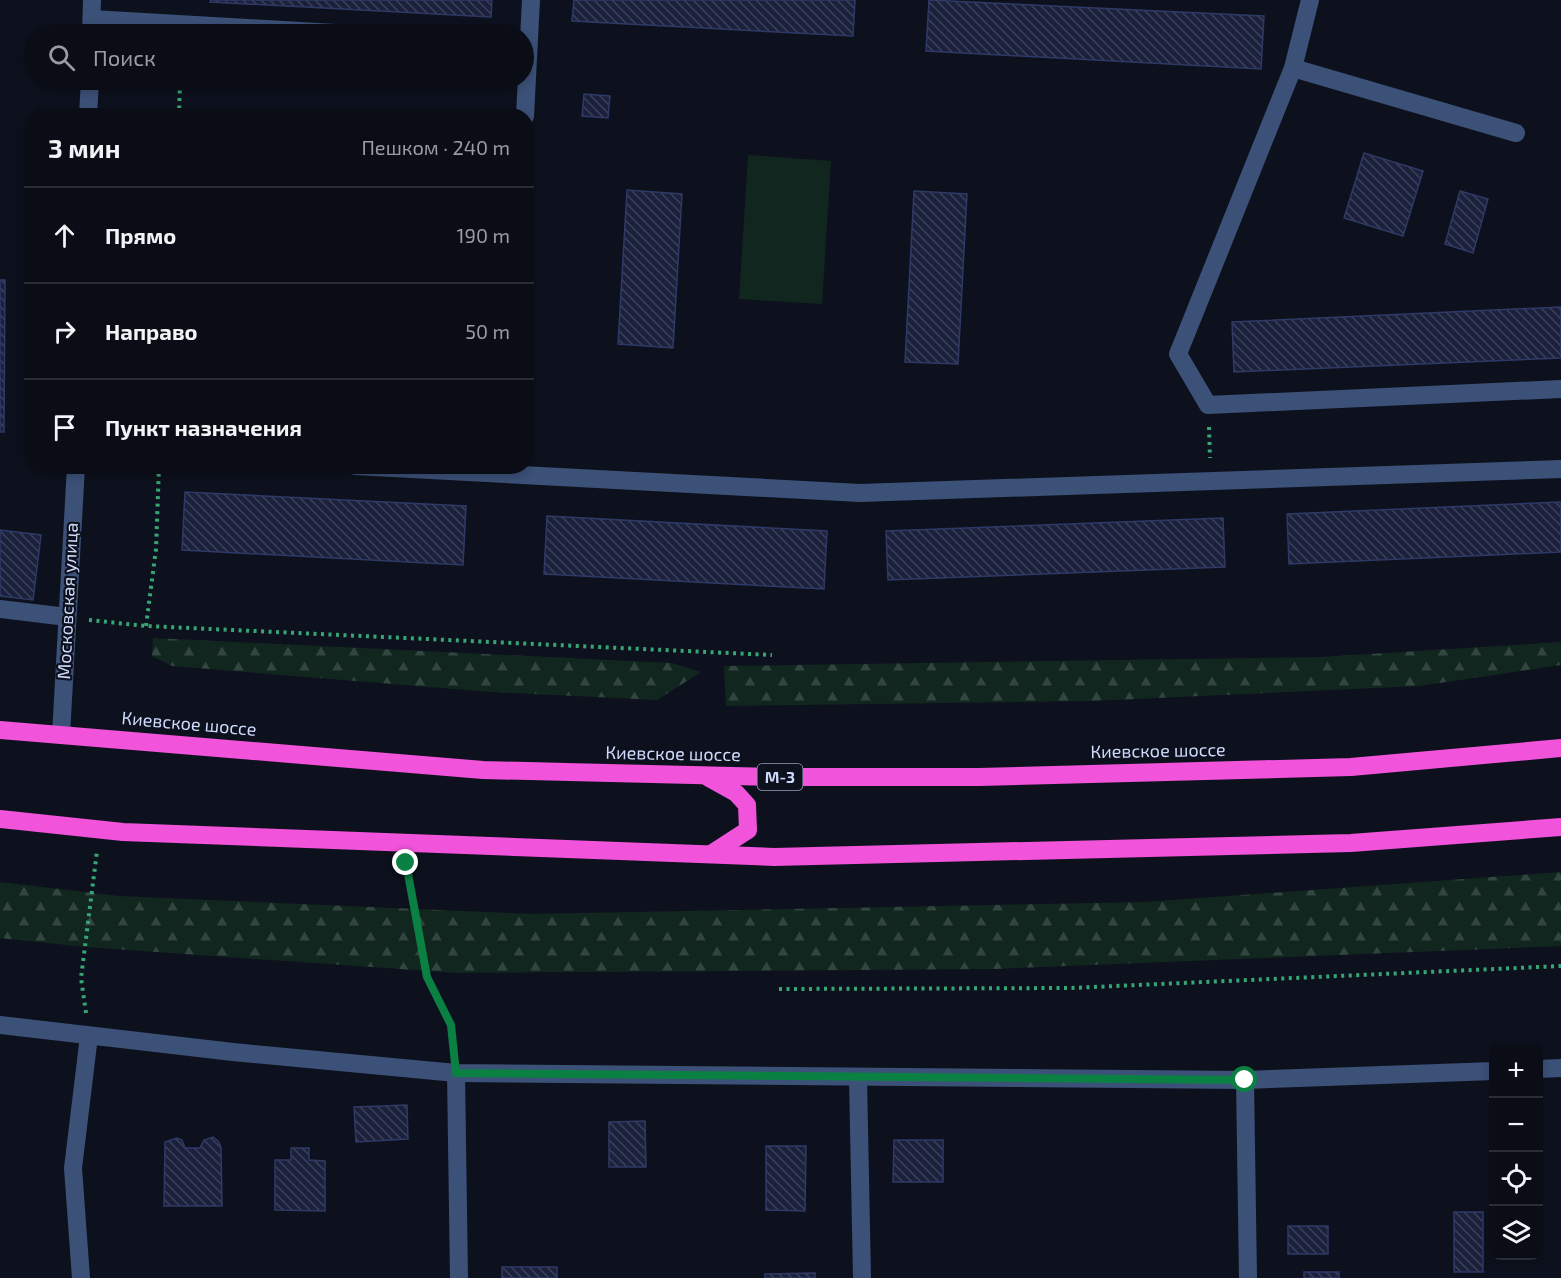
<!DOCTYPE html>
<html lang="ru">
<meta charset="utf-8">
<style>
body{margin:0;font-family:"Exo 2",sans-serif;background:#181b23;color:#f1f3f6}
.controls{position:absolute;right:18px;bottom:18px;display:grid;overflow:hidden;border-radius:12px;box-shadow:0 3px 9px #0003}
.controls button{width:54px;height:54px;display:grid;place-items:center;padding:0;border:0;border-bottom:2px solid #2a2d35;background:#0a0d16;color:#f1f3f6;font:30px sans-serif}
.stop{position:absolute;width:18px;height:18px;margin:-14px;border:4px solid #0b8043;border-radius:50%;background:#fff}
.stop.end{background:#0b8043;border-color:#fff;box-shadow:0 2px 6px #0008}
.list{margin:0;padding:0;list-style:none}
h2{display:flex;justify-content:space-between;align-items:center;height:78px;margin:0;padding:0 24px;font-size:26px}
h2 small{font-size:20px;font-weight:400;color:#999ca1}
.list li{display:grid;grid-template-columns:39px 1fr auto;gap:18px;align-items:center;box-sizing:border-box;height:96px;padding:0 24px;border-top:2px solid #2a2d35}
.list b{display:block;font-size:22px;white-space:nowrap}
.list em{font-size:20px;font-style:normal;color:#999ca1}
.icon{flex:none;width:33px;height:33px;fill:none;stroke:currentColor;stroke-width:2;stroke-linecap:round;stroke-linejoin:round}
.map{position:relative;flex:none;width:1561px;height:1278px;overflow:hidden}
.search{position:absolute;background:#0a0d16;box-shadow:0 3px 9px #0003;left:24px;top:24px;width:510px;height:66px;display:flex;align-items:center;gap:15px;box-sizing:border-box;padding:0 21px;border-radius:33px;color:#999ca1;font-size:22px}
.panel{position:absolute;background:#0a0d16;box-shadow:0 3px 9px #0003;left:24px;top:108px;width:510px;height:366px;border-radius:24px}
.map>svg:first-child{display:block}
.forest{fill:url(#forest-firs)}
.garden{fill:#11261e}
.building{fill:url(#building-back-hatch);stroke:#2f3966;stroke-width:1.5}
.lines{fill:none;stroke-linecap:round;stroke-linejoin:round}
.path{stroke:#37a675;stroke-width:4;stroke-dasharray:3 4.5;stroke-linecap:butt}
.minor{stroke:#3c5178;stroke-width:18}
.highway{stroke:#f153da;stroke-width:18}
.route{stroke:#0b8043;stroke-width:8}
.labels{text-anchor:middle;stroke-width:4.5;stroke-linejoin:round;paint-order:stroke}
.shield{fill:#0d111d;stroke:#949eb8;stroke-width:1.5}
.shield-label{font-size:16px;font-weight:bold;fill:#cedafb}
.street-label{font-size:18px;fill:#cedafb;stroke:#0d111d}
</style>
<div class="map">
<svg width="1561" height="1278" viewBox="0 0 1561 1278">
<defs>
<pattern id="forest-firs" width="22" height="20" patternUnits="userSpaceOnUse" patternTransform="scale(1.5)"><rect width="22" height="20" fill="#11261e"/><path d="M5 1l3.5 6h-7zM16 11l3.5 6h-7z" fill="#324540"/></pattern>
<pattern id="building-back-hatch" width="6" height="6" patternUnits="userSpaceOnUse" patternTransform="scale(1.5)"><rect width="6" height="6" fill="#1b213c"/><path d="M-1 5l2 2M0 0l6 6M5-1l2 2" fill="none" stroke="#3b4159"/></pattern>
</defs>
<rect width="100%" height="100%" fill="#0d111d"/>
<g class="forest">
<path d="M153,638L672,663L701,672L657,700L491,692L172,666L152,656Z"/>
<path d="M1561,642V665L1419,686L1092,701L726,706L724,666L1321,657Z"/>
<path d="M1561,872V946L994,969L457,973L86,947L0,938V882L119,896L532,914L1145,902Z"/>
</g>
<path class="garden" d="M748,155L831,161L822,304L739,299Z"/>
<g class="building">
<path d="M211,0H492L491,17L210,2Z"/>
<path d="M574,0H855L853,36L572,21Z"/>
<path d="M929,0L1264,16L1261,69L926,51Z"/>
<path d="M584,94L610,96L608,118L582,116Z"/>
<path d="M1364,153L1423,171L1403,236L1344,218Z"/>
<path d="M627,190L682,194L673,348L618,344Z"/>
<path d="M914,191L967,194L958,364L905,362Z"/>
<path d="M1460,191L1488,199L1473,253L1445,244Z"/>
<path d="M0,280H5L4,432H0Z"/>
<path d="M1561,307V358L1234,372L1232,322Z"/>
<path d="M185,492L466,506L463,565L182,550Z"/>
<path d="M1561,502V552L1289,564L1287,514Z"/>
<path d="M547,516L827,531L824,589L544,574Z"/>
<path d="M1223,518L1225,567L888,580L886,531Z"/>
<path d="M0,530L41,535L33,600L0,596Z"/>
<path d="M407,1105L408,1139L356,1142L354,1107Z"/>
<path d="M645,1121L646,1167H609V1122Z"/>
<path d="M213,1137L219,1142L221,1148L222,1206H164L165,1142L177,1138L182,1140L185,1148H200L204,1140Z"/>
<path d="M894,1140H943V1182H893Z"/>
<path d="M766,1146H806L805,1211L766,1210Z"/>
<path d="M291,1148H309V1160L325,1161V1211L275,1210V1160H291Z"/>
<rect x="1454" y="1212" width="29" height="60"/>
<rect x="1288" y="1226" width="40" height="28"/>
<rect x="502" y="1267" width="55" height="11"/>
<rect x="1304" y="1272" width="35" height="6"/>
<path d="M815,1273V1278H765V1274Z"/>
</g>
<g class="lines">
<g class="path">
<path d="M179,116L180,80"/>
<path d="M1209,427L1210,458"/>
<path d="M89,620L146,626L772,655"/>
<path d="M146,626L156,549L159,466"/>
<path d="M407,865L427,977L451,1025L454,1051"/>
<path d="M779,989L1071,988L1561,966"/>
<path d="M86,1013L81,978L97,851"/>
</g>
<g class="minor">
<path d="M1310,0L1293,68L1178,354L1208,405L1561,389"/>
<path d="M92,19L352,34"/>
<path d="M91,34L92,0"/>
<path d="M1293,68L1516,133"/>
<path d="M88,116L90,80"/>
<path d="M525,116L531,0"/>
<path d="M355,466L860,493L1561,469"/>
<path d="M0,609L67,617"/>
<path d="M61,735L76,466"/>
<path d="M0,1025L233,1052L456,1073L1245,1080L1494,1071"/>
<path d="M1538,1069L1561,1068"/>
<path d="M456,1073L459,1278"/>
<path d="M858,1078L862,1278"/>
<path d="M1245,1080L1248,1278"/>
<path d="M81,1278L73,1168L89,1036"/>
</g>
<g class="highway">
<path d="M0,730L483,770L773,777H979L1351,767L1561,748"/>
<path d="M709,778L736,793L747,805L748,830L711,854"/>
<path d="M0,819L123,832L774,857L1351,843L1561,827"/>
</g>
</g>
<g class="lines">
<path class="route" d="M406,863L427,977L451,1025L456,1073L1245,1080"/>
</g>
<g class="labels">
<rect class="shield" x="757.5" y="764" width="45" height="26" rx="4.5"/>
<g class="shield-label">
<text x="780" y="783">М-3</text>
</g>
<g class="street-label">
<text transform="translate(68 601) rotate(-87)" y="6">Московская улица</text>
<text transform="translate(189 724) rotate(5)" y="6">Киевское шоссе</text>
<text transform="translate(1158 751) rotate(-1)" y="6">Киевское шоссе</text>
<text transform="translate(673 754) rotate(1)" y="6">Киевское шоссе</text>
</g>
</g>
</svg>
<div class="controls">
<button>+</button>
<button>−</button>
<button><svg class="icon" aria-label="locate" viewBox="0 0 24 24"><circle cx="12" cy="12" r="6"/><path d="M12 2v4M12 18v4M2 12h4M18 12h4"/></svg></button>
<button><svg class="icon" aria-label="layers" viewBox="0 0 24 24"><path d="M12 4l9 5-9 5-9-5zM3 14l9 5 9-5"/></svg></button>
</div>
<div class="stop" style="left:1245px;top:1080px"></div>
<div class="stop end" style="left:406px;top:863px"></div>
<div class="search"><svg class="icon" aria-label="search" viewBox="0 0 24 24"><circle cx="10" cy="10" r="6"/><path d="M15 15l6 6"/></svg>Поиск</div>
<section class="panel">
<h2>3 мин<small>Пешком · 240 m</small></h2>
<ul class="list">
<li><svg class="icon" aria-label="ahead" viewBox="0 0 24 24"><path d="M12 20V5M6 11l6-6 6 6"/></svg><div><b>Прямо</b></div><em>190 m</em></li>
<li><svg class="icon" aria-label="right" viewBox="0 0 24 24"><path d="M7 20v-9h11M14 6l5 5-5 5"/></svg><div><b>Направо</b></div><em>50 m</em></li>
<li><svg class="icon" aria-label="arrive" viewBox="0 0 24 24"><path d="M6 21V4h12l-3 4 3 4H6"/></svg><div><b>Пункт назначения</b></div></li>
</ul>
</section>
</div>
